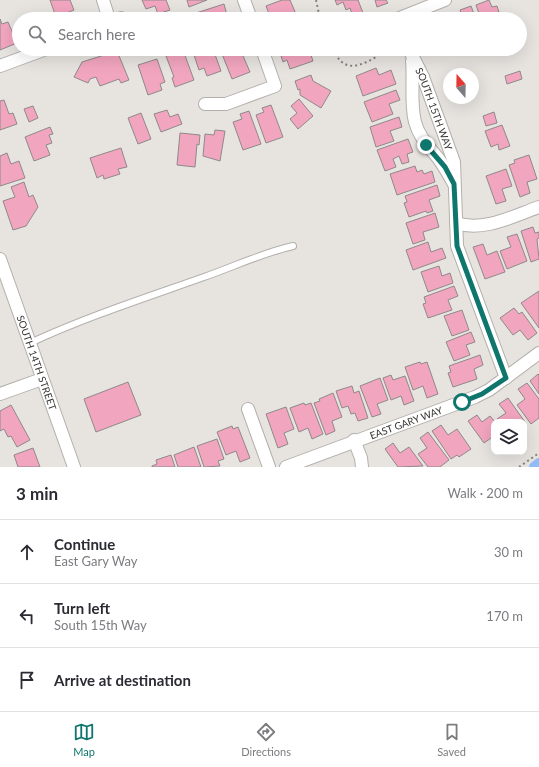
<!DOCTYPE html>
<meta charset="utf-8">
<style>
body{margin:0;font-family:Lato,sans-serif;background:#f7f7f7;color:#2b2b33}
.controls{position:absolute;right:12px;bottom:12px;display:grid;overflow:hidden;border-radius:8px;box-shadow:0 4px 16px #0002}
.controls button{width:36px;height:36px;display:grid;place-items:center;padding:0;border:0;border-bottom:1px solid #e1e1e2;background:#fff;color:#2b2b33;font:20px sans-serif}
.compass{position:absolute;left:443px;top:68px;width:36px;height:36px;border-radius:50%;background:#fff;box-shadow:0 4px 16px #0002;rotate:340deg}
.stop{position:absolute;width:12px;height:12px;margin:-9px;border:3px solid #0f766e;border-radius:50%;background:#fff}
.stop.end{background:#0f766e;border-color:#fff;box-shadow:0 1px 4px #0008}
.list{margin:0;padding:0;list-style:none}
h2{display:flex;justify-content:space-between;align-items:center;height:52px;margin:0;padding:0 16px;font-size:17px}
h2 small{font-size:13px;font-weight:400;color:#7c7c81}
.list li{display:grid;grid-template-columns:26px 1fr auto;gap:12px;align-items:center;box-sizing:border-box;height:64px;padding:0 16px;border-top:1px solid #e1e1e2}
.list b{display:block;font-size:15px;white-space:nowrap}
.list p{margin:0;font-size:13px;white-space:nowrap;color:#7c7c81}
.list em{font-size:13px;font-style:normal;color:#7c7c81}
.icon{flex:none;width:22px;height:22px;fill:none;stroke:currentColor;stroke-width:2;stroke-linecap:round;stroke-linejoin:round}
.map{position:relative;flex:none;width:539px;height:467px;overflow:hidden}
.search{position:absolute;background:#fff;box-shadow:0 4px 16px #0002;left:12px;right:12px;top:12px;height:44px;display:flex;align-items:center;gap:10px;box-sizing:border-box;padding:0 14px;border-radius:22px;color:#7c7c81;font-size:15px}
.sheet{height:244px;background:#fff}
nav{display:flex;justify-content:space-around;align-items:center;box-sizing:border-box;height:56px;border-top:1px solid #e1e1e2;background:#fff;font-size:11px;color:#7c7c81}
nav a{display:grid;justify-items:center;gap:2px}
nav .on{color:#0f766e}
.map>svg:first-child{display:block}
.lines{fill:none;stroke-linecap:round;stroke-linejoin:round}
.canal{stroke:#90bdf7;stroke-width:10}
.building{fill:#f2a5bf;stroke:#8e898a}
.lane-casing{stroke:#b3b0ad;stroke-width:8}
.street-casing{stroke:#b3b0ad;stroke-width:14}
.path{stroke:#868481;stroke-width:2;stroke-dasharray:2 3;stroke-linecap:butt}
.lane{stroke:#fff;stroke-width:6}
.street{stroke:#fff;stroke-width:12}
.route{stroke:#0f766e;stroke-width:5}
.labels{text-anchor:middle;stroke-width:3.5;stroke-linejoin:round;paint-order:stroke}
.street-label{font-size:10px;fill:#363533;stroke:#f4f1ed}
</style>
<div class="map">
<svg width="539" height="467" viewBox="0 0 539 467">
<rect width="100%" height="100%" fill="#e7e4e0"/>
<g class="lines">
<path class="canal" d="M534,467L539,463"/>
</g>
<g class="building">
<path d="M50,0H70L74,10L56,17Z"/>
<path d="M142,0H166L170,10L158,14L155,6L146,9Z"/>
<path d="M187,0H207L189,7Z"/>
<path d="M282,0H290L296,14L284,19H271L266,6Z"/>
<path d="M335,0H358L363,13L353,17L350,8L346,10L343,2L337,5Z"/>
<path d="M375,0H386L388,3L377,7Z"/>
<path d="M489,0L492,7L497,6L499,12L494,13L496,19H481L476,5Z"/>
<path d="M224,4L228,19H194L193,14Z"/>
<path d="M471,6L476,19H461L463,18L460,10Z"/>
<path d="M0,19L2,24L8,22L17,43L0,50Z"/>
<path d="M192,49H213L221,71L207,76L204,68L199,70Z"/>
<path d="M220,49H240L250,72L232,79Z"/>
<path d="M290,49H309L313,61L290,69L287,60L283,62L280,53Z"/>
<path d="M183,50L194,80L175,87L172,78L174,77L166,56Z"/>
<path d="M117,51L129,80L121,83L119,79L100,86L96,77L90,79L88,83L74,77L82,62Z"/>
<path d="M157,59L165,82L160,84L162,90L148,95L138,65Z"/>
<path d="M376,68L379,75L391,70L396,84L363,96L356,76Z"/>
<path d="M520,71L522,79L507,84L505,76Z"/>
<path d="M311,75L313,81L331,91L321,108L300,95V89L298,90L295,81Z"/>
<path d="M396,90L400,100L389,104L393,114L372,122L364,102Z"/>
<path d="M299,99L313,116L298,129L290,119L297,113L291,106Z"/>
<path d="M4,100L9,114L13,113L17,124L0,130V101Z"/>
<path d="M271,105L283,137L266,143L256,115L264,112L262,108Z"/>
<path d="M33,106L38,118L29,122L24,109Z"/>
<path d="M167,110L170,117L178,114L182,124L161,132L154,114Z"/>
<path d="M249,111L261,144L243,150L233,122L242,119L240,114Z"/>
<path d="M494,112L497,123L486,126L483,116Z"/>
<path d="M141,113L151,139L138,144L128,118Z"/>
<path d="M399,117L402,127L390,131L394,141L376,147L370,127Z"/>
<path d="M502,125L510,146L499,150L498,144L491,147L485,131Z"/>
<path d="M50,127L53,134L49,135L52,143L46,145L50,155L34,161L25,137Z"/>
<path d="M215,130L225,131L220,161L203,156L205,134L214,135Z"/>
<path d="M180,133L200,135L199,145L197,144L195,167L177,165Z"/>
<path d="M408,139L413,152L407,154L409,162L402,164L399,156L393,159L396,167L385,171L377,150Z"/>
<path d="M121,148L127,167L118,169L120,174L104,179L103,175L97,178L90,158Z"/>
<path d="M7,153L11,164L19,161L25,178L0,186V156Z"/>
<path d="M529,155L537,179L527,182L530,193L520,197L509,165L515,163L514,160Z"/>
<path d="M415,166L417,172L422,170L424,174L432,171L435,182L397,195L390,174Z"/>
<path d="M506,169L512,186L502,189L506,201L496,204L486,176Z"/>
<path d="M24,182L29,197L33,195L38,207L26,226L13,230L3,201L15,197L11,187Z"/>
<path d="M437,185L440,196L429,200L433,211L427,213L426,211L409,217L404,203L407,202L405,196Z"/>
<path d="M435,213L439,227L423,232L425,240L413,244L406,223Z"/>
<path d="M533,227L535,233L539,232V238L537,239L539,259L531,262L521,231Z"/>
<path d="M517,234L527,261L507,269L500,251L511,247L507,237Z"/>
<path d="M428,242L431,252L442,248L446,258L413,270L406,250Z"/>
<path d="M483,244L487,255L497,251L505,272L485,279L473,247Z"/>
<path d="M439,266L442,276L450,273L453,283L428,292L421,272Z"/>
<path d="M454,286L458,296L448,300L452,310L428,318L423,304L426,303L424,297Z"/>
<path d="M539,291V328L521,303Z"/>
<path d="M514,308L519,314L522,312L537,333L528,340L520,330L513,335L500,318Z"/>
<path d="M462,310L469,330L452,336L444,316Z"/>
<path d="M471,332L475,342L466,345L470,355L454,361L446,342Z"/>
<path d="M480,355L483,365L474,369L477,379L453,387L448,373L451,372L449,366Z"/>
<path d="M420,362L421,364L427,362L438,394L427,398L423,386L413,390L405,367Z"/>
<path d="M538,374L539,375V394L530,381Z"/>
<path d="M391,375L393,380L405,376L414,401L404,405L401,396L391,400L383,378Z"/>
<path d="M380,378L388,400L377,404L381,414L372,417L360,386Z"/>
<path d="M128,382L141,415L96,432L84,399Z"/>
<path d="M527,383L539,399V418L531,424L517,405L525,399L518,389Z"/>
<path d="M352,386L354,393L359,391L368,418L358,421L355,413L351,414L348,406L342,408L336,391Z"/>
<path d="M333,393L342,417L332,421L335,431L326,435L314,403L320,401L319,399Z"/>
<path d="M508,398L525,422L524,423L499,422L497,419L506,413L499,404Z"/>
<path d="M304,403L305,405L311,403L323,434L312,439L308,428L299,432L290,408Z"/>
<path d="M11,405L30,440L17,447L11,436L8,437L4,429L0,431V411Z"/>
<path d="M286,407L294,429L284,433L288,444L278,448L266,414Z"/>
<path d="M477,415L482,422L490,416L495,422L494,436L484,443L468,421Z"/>
<path d="M441,425L448,435L457,429L471,449L459,457L457,455L451,459L432,431Z"/>
<path d="M232,426L233,429L238,427L250,458L240,462L236,451L226,455L217,432Z"/>
<path d="M428,432L449,460L440,467H428L418,454L427,448L420,438Z"/>
<path d="M217,439L224,459L218,461L220,466L204,467L197,446Z"/>
<path d="M393,443L400,453L409,447L423,466L398,467L385,449Z"/>
<path d="M194,447L201,467H178L174,455Z"/>
<path d="M33,448L40,467H18L14,455Z"/>
<path d="M171,455L175,467H152V466L157,464L156,460Z"/>
</g>
<g class="lines">
<g class="lane-casing">
<path id="lane" d="M30,343C86,317 145,298 204,277C233,267 262,253 293,246"/>
</g>
<g class="street-casing">
<g id="street">
<path d="M103,0L109,19"/>
<path d="M244,0L251,19"/>
<path d="M119,19L121,18"/>
<path d="M397,19L445,0"/>
<path id="s1" d="M409,49L423,77L454,162L457,246L506,378"/>
<path d="M412,61C414,81 410,103 415,122C419,137 429,147 438,158C444,166 449,175 454,184"/>
<path d="M0,66L46,49"/>
<path d="M205,104H226L275,86L262,49"/>
<path d="M456,223C484,232 513,216 539,207"/>
<path id="s2" d="M0,259L74,467"/>
<path d="M0,394L42,379"/>
<path d="M248,409L269,467"/>
<path d="M354,440L361,458L362,467"/>
<path id="s3" d="M286,467L475,397L489,390L539,353"/>
</g>
</g>
<g class="path">
<path d="M316,0L320,19"/>
<path d="M333,49C343,72 357,68 376,57"/>
<path d="M519,467L539,453"/>
</g>
<use href="#lane" class="lane"/>
<use href="#street" class="street"/>
</g>
<g class="lines">
<path class="route" d="M426,145L445,167L454,184L457,246L506,378L482,394L462,402"/>
</g>
<g class="labels">
<g class="street-label">
<text dy="4" stroke="none"><textPath href="#s1" startOffset="65">SOUTH 15TH WAY</textPath></text>
<text dy="4" stroke="none"><textPath href="#s2" startOffset="110">SOUTH 14TH STREET</textPath></text>
<text dy="4" stroke="none"><textPath href="#s3" startOffset="128">EAST GARY WAY</textPath></text>
</g>
</g>
</svg>
<div class="controls">
<button><svg class="icon" aria-label="layers" viewBox="0 0 24 24"><path d="M12 4l9 5-9 5-9-5zM3 14l9 5 9-5"/></svg></button>
</div>
<svg class="compass" viewBox="-18 -18 36 36"><path d="M0-13l5 13h-10z" fill="#e53935"/><path d="M0 13l5-13h-10z" fill="#7c7c81"/></svg>
<div class="stop" style="left:462px;top:402px"></div>
<div class="stop end" style="left:426px;top:145px"></div>
<div class="search"><svg class="icon" aria-label="search" viewBox="0 0 24 24"><circle cx="10" cy="10" r="6"/><path d="M15 15l6 6"/></svg>Search here</div>
</div>
<section class="sheet">
<h2>3 min<small>Walk · 200 m</small></h2>
<ul class="list">
<li><svg class="icon" aria-label="ahead" viewBox="0 0 24 24"><path d="M12 20V5M6 11l6-6 6 6"/></svg><div><b>Continue</b><p>East Gary Way</p></div><em>30 m</em></li>
<li><svg class="icon" aria-label="left" viewBox="0 0 24 24"><path d="M17 20v-9H6M10 6l-5 5 5 5"/></svg><div><b>Turn left</b><p>South 15th Way</p></div><em>170 m</em></li>
<li><svg class="icon" aria-label="arrive" viewBox="0 0 24 24"><path d="M6 21V4h12l-3 4 3 4H6"/></svg><div><b>Arrive at destination</b></div></li>
</ul>
</section>
<nav>
<a class="on"><svg class="icon" aria-label="map" viewBox="0 0 24 24"><path d="M3 6l6-2 6 2 6-2v14l-6 2-6-2-6 2zM9 4v14M15 6v14"/></svg>Map</a>
<a><svg class="icon" aria-label="directions" viewBox="0 0 24 24"><path d="M12 3l9 9-9 9-9-9zM9 14v-3h6M13 9l2 2-2 2"/></svg>Directions</a>
<a><svg class="icon" aria-label="saved" viewBox="0 0 24 24"><path d="M7 4h10v16l-5-4-5 4z"/></svg>Saved</a>
</nav>
